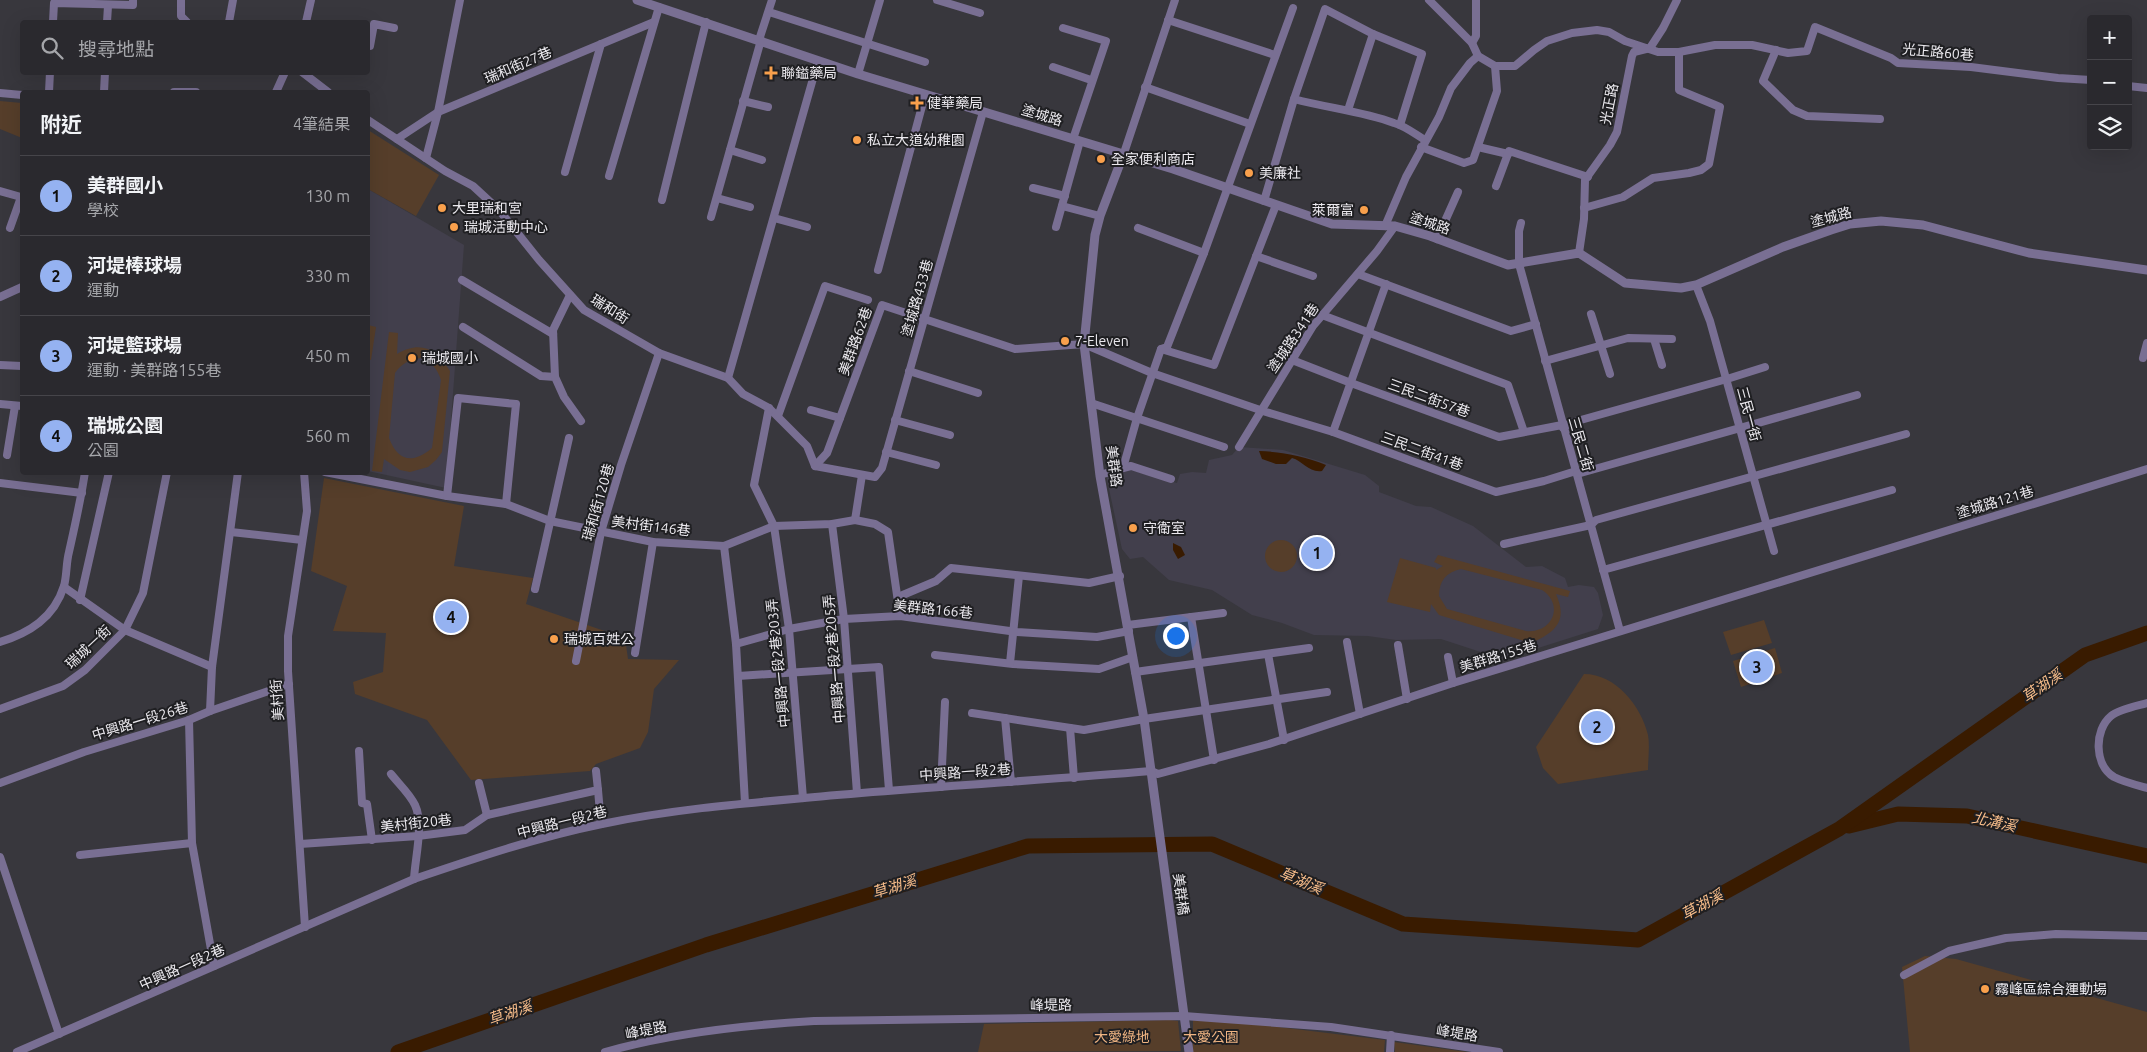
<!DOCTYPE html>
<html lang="zh-TW">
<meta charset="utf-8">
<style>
body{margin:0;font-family:Ubuntu,"Noto Sans TC",sans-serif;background:#323136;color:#f1f3f6}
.controls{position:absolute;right:15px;top:15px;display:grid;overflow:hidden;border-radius:5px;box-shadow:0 5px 20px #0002}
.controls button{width:45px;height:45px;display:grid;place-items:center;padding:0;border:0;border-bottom:1px solid #46454a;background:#2a292e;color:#f1f3f6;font:25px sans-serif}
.you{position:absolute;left:1175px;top:635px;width:18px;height:18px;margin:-12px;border:4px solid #fff;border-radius:50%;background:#1a73e8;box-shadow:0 0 0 8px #1a73e833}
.badge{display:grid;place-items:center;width:32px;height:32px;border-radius:50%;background:#95b2f1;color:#111;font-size:16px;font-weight:700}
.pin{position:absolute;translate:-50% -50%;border:2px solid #fff;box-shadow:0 1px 5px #0006}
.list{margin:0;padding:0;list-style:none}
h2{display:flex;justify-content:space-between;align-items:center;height:65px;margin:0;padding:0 20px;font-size:21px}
h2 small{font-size:16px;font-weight:400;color:#a5a6aa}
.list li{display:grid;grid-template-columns:32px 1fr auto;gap:15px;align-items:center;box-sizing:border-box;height:80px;padding:0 20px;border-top:1px solid #46454a}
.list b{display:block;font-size:19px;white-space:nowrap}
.list p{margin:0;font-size:16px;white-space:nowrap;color:#a5a6aa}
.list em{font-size:16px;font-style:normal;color:#a5a6aa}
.icon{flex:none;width:28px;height:28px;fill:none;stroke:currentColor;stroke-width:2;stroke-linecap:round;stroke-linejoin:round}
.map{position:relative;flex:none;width:2147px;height:1052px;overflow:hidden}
.search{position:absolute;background:#2a292e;box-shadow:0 5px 20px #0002;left:20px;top:20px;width:350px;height:55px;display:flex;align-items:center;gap:12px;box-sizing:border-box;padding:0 18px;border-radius:5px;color:#a5a6aa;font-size:19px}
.panel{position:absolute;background:#2a292e;box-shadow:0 5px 20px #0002;left:20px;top:90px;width:350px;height:385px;border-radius:5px}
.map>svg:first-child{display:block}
.built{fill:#423f4c}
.green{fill:#563e2a;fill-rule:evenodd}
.water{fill:#391b00}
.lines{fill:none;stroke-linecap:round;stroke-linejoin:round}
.river{stroke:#391b00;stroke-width:15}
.minor{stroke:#796f93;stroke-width:8}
.tertiary{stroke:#796f93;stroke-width:9}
.poi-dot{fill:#f9a04c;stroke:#1f1f22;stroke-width:2}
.labels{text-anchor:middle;stroke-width:4;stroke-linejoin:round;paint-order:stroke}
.street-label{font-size:14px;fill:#ebe9ee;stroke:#1f1f22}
.poi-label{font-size:14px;fill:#ebe9ee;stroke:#1f1f22;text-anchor:start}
.park-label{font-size:14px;fill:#efb482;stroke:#1f1f22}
.water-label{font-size:15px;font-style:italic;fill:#f8bd8a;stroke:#1f1f22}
</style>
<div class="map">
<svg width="2147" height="1052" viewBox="0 0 2147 1052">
<rect width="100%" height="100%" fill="#38373d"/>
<g class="built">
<path d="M368,189L464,245L446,488L368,471Z"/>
<path d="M1239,447L1283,450L1365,475L1379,486V492L1416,506L1431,507L1473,526L1526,567L1542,566L1565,578L1568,587L1579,585L1594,587L1598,593L1603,615L1598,629L1507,658H1499L1441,639L1396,640L1368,636L1314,635L1282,623L1252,615L1212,590L1169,580L1143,557L1130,559L1122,549L1106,475L1130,470L1177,483L1180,474L1192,472L1206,473L1209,460L1232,455Z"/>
</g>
<g class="green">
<path d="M0,101L22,103V138L0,129Z"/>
<path d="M368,130L439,175L416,216L368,189Z"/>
<path d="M368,325L376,327L371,360L368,359Z"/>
<path d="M389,332L398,333L397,354C421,340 436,349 450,371L442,452L436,460L428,467L410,472L400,470L384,459L382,472L372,471ZM421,358C432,363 437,368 441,380L432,448C413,464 398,462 389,438L395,373C402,363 409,360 421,358Z"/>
<path d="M324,478L464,506L454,566L533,578L526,604L625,638L628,659L679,660L654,689L648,732L640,748L596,764L590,771L471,780L427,720L355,694L353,682L383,672L386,633L333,631L347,586L311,571Z"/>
<circle cx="1281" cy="556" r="16"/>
<path d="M1438,555L1570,591L1568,597L1556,594C1568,621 1556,632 1531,643L1439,615L1431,604L1430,612L1387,602L1400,558L1436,568V570L1443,566L1434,562ZM1461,569L1542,590C1565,605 1552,634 1526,631L1447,609L1439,596C1439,581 1446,572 1461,569Z"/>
<path d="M1764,620L1772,643L1731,655L1723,632Z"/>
<path d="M1775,648L1782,673L1741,687L1733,661Z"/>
<path d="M1584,674C1616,674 1641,706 1648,735C1650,746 1648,759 1648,770L1558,784L1543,768L1536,747Z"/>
<path d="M1925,956L1956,959L2147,1012V1052H1910L1902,967Z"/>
<path d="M1170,1020L1178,1021L1181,1051L978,1052L984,1024Z"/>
<path d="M1193,1020L1262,1025L1385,1040L1384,1052H1193Z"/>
<path d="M1394,1042L1467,1052H1395Z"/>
</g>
<g class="water">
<path d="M1259,451C1283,452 1304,456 1326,465L1322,471C1309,473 1303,461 1292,458L1286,464H1276L1262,459Z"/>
<path d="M1173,543L1181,547L1185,555L1178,559L1173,550Z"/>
</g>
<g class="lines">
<g class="river">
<path d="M1849,826L1898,814L1967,816L2147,856"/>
<path d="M398,1052L706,945L1028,846L1212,844L1403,924L1638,940L1839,829L2085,655L2147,633"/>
</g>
<g class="minor">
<path d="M181,0V16L187,22"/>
<path d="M937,0L980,13"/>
<path d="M1429,0L1472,43L1478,56L1495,66H1515L1534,50L1547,41L1572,33L1597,30L1609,32L1625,41L1658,52H1679L1715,45H1752L1788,53L1807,51L1815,27L1891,58L1898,63L1971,67L2058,78L2091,80"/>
<path d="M769,12L925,62"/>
<path d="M1168,20L1275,55"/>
<path d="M53,22L54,3L133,5V0"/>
<path d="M107,22L108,6"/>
<path d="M229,22L233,0"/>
<path d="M306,22L311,0"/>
<path d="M1063,28L1106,41L1073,139"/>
<path d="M759,40L772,0"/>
<path d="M1472,43L1476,36V0"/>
<path d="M368,46H370L374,24L394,28"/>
<path d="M1776,50L1763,81L1793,110L1807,116L1880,119"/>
<path d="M1053,67L1091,80"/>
<path d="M302,72L328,92"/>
<path d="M858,74L880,0"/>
<path d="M2128,86L2147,88"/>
<path d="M1145,87L1250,124"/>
<path d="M49,92L50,72"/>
<path d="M104,92L105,72"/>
<path d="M174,92H196"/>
<path d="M276,92L285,72"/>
<path d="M0,93L22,95"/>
<path d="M1294,99C1327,108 1362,111 1394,123C1405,126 1415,134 1425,140"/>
<path d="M743,101L768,107"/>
<path d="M1348,110L1373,34"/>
<path d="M368,120L445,171L473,186L499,210L539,260L584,310L659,353L728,378L743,394L769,408L807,446L815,466L875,477L882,468L983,112"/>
<path d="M397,139L438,112L654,22"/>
<path d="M1421,147L1464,163L1473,160L1497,91L1495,66"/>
<path d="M1478,147L1508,154"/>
<path d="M730,150L762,160"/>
<path d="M1124,153L1175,0"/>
<path d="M426,158L438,112L460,0"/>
<path d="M565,172L601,44"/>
<path d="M609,176L659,7"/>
<path d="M1496,186L1509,151L1588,177"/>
<path d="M1033,188L1065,196"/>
<path d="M0,191L21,197L10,228"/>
<path d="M717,198L750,207"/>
<path d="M662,200L706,22"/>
<path d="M1264,201L1294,99L1325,9L1373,34L1422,54L1400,125"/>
<path d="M1062,206L1100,216"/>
<path d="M1584,208L1623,197L1653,178L1689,173L1701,170L1709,164L1720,107L1679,90V52"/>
<path d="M711,217L761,40"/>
<path d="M774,218L807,227"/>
<path d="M1521,223L1519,231V264L1620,631"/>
<path d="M1385,226L1406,177L1439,117L1451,88L1470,63L1478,56"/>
<path d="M1056,227L1080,141"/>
<path d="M1138,228L1204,253"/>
<path d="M1437,239L1458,192"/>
<path d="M1579,253L1584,219L1585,180L1610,145L1617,132L1632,56L1634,52L1650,48L1663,28L1677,0"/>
<path d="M1256,256L1313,276"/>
<path d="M878,270L925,95"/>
<path d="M1358,274L1511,331L1536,324"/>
<path d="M462,280L553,334"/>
<path d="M1696,285L1710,321L1774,551"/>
<path d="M0,297L22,287"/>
<path d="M1591,314L1610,374"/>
<path d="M1322,315L1508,385L1524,432"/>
<path d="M463,327L541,376L555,377L564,397L581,421"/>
<path d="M1654,339L1662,365"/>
<path d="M1161,349L1214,365L1276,205"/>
<path d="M2143,358L2147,343"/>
<path d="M1292,360L1351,383L1499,437L1562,425"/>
<path d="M1545,361L1628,338L1672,339"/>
<path d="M0,365L22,366"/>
<path d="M909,371L978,393"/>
<path d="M555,377L553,330L570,295"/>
<path d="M728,378L818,61"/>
<path d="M1091,403L1224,447"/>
<path d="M0,404L22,406"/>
<path d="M769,408L754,485L774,526L789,629L803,798"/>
<path d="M811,410L840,418"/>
<path d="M778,416L825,286L868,300"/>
<path d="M895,420L950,435"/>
<path d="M1563,428L1570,423L1727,379L1765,367"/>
<path d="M1333,432L1386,284"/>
<path d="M1239,447L1313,326L1377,251L1395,226"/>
<path d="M886,452L936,465"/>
<path d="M7,455L15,406"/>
<path d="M815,466L827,453L882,305L1015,349L1084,344L1152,373L1266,412L1333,432L1496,492L1544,481L1576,471"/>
<path d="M1123,468L1131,466L1171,479"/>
<path d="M304,472L307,511L288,636V671L305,927"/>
<path d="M325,472L447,496L506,504L550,521L653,542L724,546L774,526L832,524L855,520L875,524L888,532L900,616"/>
<path d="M1577,474L1857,395"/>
<path d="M1100,475L1123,468L1137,418L1161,349L1167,347L1204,253L1293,8"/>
<path d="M0,483L82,493"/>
<path d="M447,496L458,398L516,404L506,504"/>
<path d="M855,520L862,475"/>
<path d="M832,524L844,619L857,793"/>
<path d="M231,532L302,540"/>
<path d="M1504,544L1591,525L1596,520L1906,434"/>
<path d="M724,546L736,644L745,803"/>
<path d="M1603,570L1892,490"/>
<path d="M64,587L125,630L212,667"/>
<path d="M535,589L569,438"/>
<path d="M898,597L936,581L951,568L1089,583L1120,576"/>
<path d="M80,600L109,472"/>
<path d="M1191,617L1214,760"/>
<path d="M1128,625L1223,613"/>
<path d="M0,642C29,633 54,618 64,586C67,575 66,563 69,552C75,525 81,499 85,472"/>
<path d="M1347,642L1360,714"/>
<path d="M736,644L789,629L844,619L900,616L1017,632L1097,637L1129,631"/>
<path d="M1398,645L1407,699"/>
<path d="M635,653L653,542"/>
<path d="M1268,654L1284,740"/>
<path d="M935,655L1013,664L1099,669L1133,657"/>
<path d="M1448,657L1453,683"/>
<path d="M576,661L601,532L621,465L659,353"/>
<path d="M1010,663L1019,576"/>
<path d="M1135,672L1309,648"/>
<path d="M738,676L879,667L889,790"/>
<path d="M2147,703C2136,706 2119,709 2111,716C2094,730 2094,765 2114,777C2124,782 2136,785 2147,788"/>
<path d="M0,709L63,686L85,670L125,630L143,593L167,472"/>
<path d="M210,711L212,667L238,472"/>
<path d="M972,713L1084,730L1144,719L1327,692"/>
<path d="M1005,718L1011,782"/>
<path d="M189,720L192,843L214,966"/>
<path d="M1070,728L1074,778"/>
<path d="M359,751L362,803L367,804L372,840"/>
<path d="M391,774C398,783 410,794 415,805C424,824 415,858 414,879"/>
<path d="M0,783L84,752L189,720L210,711L289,684"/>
<path d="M479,783L487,815"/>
<path d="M941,787L945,702"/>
<path d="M598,790L601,824"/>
<path d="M300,844L418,836L465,830L487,815L598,790L596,771"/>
<path d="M80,855L192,843"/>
<path d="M0,857L59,1034"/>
<path d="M1904,975L1949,951L2006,938L2056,934L2147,936"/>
<path d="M17,1052L414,879C476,858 538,837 602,824C669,810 737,804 804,798C920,787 1035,781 1151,771L1158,774L1269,744L1453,683L2147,469"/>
<path d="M605,1052C671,1033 745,1025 814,1021L1184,1016L1331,1027L1499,1052"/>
<path d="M1390,1052L1391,1035"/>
</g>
<g class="tertiary">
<path d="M637,0L858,74L1173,169L1332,224L1395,226L1430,236L1508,265L1579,253L1625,283L1681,288L1696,285L1783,247L1831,230L1850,224L1881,221L1923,225L2029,253L2147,270"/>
<path d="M1124,153L1100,216L1095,235L1084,344L1100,476L1144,719L1189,1052"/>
</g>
</g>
<g class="poi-dot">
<path d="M768.5 65.5h5v5h5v5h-5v5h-5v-5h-5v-5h5z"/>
<path d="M914.5 95.5h5v5h5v5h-5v5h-5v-5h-5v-5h5z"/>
<circle cx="857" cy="140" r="5"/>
<circle cx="1101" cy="159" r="5"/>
<circle cx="1249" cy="173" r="5"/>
<circle cx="442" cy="208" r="5"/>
<circle cx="1364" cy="210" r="5"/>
<circle cx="454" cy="227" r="5"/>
<circle cx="1065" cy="341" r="5"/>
<circle cx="412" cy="358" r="5"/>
<circle cx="1133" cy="528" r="5"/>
<circle cx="554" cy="639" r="5"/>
<circle cx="1985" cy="989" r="5"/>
</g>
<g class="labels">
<g class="street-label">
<text transform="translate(1938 52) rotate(5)" y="5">光正路60巷</text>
<text transform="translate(518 65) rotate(-23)" y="5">瑞和街27巷</text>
<text transform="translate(1609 104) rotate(-79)" y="5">光正路</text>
<text transform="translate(1042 115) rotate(17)" y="5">塗城路</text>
<text transform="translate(1831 217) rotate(-15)" y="5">塗城路</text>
<text transform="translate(1430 223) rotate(18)" y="5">塗城路</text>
<text transform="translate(917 298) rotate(-74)" y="5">塗城路433巷</text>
<text transform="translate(610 309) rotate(32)" y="5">瑞和街</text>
<text transform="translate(1293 338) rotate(-56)" y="5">塗城路341巷</text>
<text transform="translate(855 341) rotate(-70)" y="5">美群路62巷</text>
<text transform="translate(1429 398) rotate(20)" y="5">三民二街57巷</text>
<text transform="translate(1749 414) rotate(75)" y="5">三民一街</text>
<text transform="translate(1581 444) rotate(74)" y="5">三民二街</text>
<text transform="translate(1422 451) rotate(20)" y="5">三民二街41巷</text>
<text transform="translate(1114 466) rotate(82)" y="5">美群路</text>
<text transform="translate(598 502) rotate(-74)" y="5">瑞和街120巷</text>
<text transform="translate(1995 502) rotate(-17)" y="5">塗城路121巷</text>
<text transform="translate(651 526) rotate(7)" y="5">美村街146巷</text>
<text transform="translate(933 609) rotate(6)" y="5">美群路166巷</text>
<text transform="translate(88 647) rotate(-43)" y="5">瑞城一街</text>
<text transform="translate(1498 656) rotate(-17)" y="5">美群路155巷</text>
<text transform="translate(834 659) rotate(-95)" y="5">中興路一段2巷205弄</text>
<text transform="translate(778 663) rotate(-96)" y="5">中興路一段2巷203弄</text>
<text transform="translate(277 700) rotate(-94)" y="5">美村街</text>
<text transform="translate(140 721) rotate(-17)" y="5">中興路一段26巷</text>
<text transform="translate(965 772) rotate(-4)" y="5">中興路一段2巷</text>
<text transform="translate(562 822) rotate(-14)" y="5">中興路一段2巷</text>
<text transform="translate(416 823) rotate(-6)" y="5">美村街20巷</text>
<text transform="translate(1181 894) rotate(82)" y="5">美群橋</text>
<text transform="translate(182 967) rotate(-24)" y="5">中興路一段2巷</text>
<text transform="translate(1051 1005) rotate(-1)" y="5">峰堤路</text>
<text transform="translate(646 1030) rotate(-11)" y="5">峰堤路</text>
<text transform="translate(1457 1033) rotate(9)" y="5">峰堤路</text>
</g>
<g class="poi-label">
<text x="781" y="78">聯鎰藥局</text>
<text x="927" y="108">健華藥局</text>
<text x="867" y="145">私立大道幼稚園</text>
<text x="1111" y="164">全家便利商店</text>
<text x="1259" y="178">美廉社</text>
<text x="452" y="213">大里瑞和宮</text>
<text x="1354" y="215" text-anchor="end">萊爾富</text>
<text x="464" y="232">瑞城活動中心</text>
<text x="1075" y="346">7-Eleven</text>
<text x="422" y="363">瑞城國小</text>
<text x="1143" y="533">守衛室</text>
<text x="564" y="644">瑞城百姓公</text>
<text x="1995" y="994">霧峰區綜合運動場</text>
</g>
<g class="park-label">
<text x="1122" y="1042">大愛綠地</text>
<text x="1211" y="1042">大愛公園</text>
</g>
<g class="water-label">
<text transform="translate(2042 686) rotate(-35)" y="5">草湖溪</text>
<text transform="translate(1994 822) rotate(12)" y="5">北溝溪</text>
<text transform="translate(1301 881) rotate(23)" y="5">草湖溪</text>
<text transform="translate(894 887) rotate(-17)" y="5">草湖溪</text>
<text transform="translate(1702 905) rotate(-29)" y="5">草湖溪</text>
<text transform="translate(510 1013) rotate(-19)" y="5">草湖溪</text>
</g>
</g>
</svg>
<div class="controls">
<button>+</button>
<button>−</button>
<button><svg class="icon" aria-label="layers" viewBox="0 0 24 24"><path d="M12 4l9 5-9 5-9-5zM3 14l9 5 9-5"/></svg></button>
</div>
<div class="you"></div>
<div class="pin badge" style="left:1317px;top:553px">1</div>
<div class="pin badge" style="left:1597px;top:727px">2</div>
<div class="pin badge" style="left:1757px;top:667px">3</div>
<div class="pin badge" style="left:451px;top:617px">4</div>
<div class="search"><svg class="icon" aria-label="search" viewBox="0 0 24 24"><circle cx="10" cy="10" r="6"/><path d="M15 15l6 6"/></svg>搜尋地點</div>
<section class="panel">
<h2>附近<small>4筆結果</small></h2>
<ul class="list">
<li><span class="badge">1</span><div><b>美群國小</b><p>學校</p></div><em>130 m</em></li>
<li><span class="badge">2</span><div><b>河堤棒球場</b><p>運動</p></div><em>330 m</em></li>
<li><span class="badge">3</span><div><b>河堤籃球場</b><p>運動 · 美群路155巷</p></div><em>450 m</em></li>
<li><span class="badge">4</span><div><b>瑞城公園</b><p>公園</p></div><em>560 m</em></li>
</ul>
</section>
</div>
